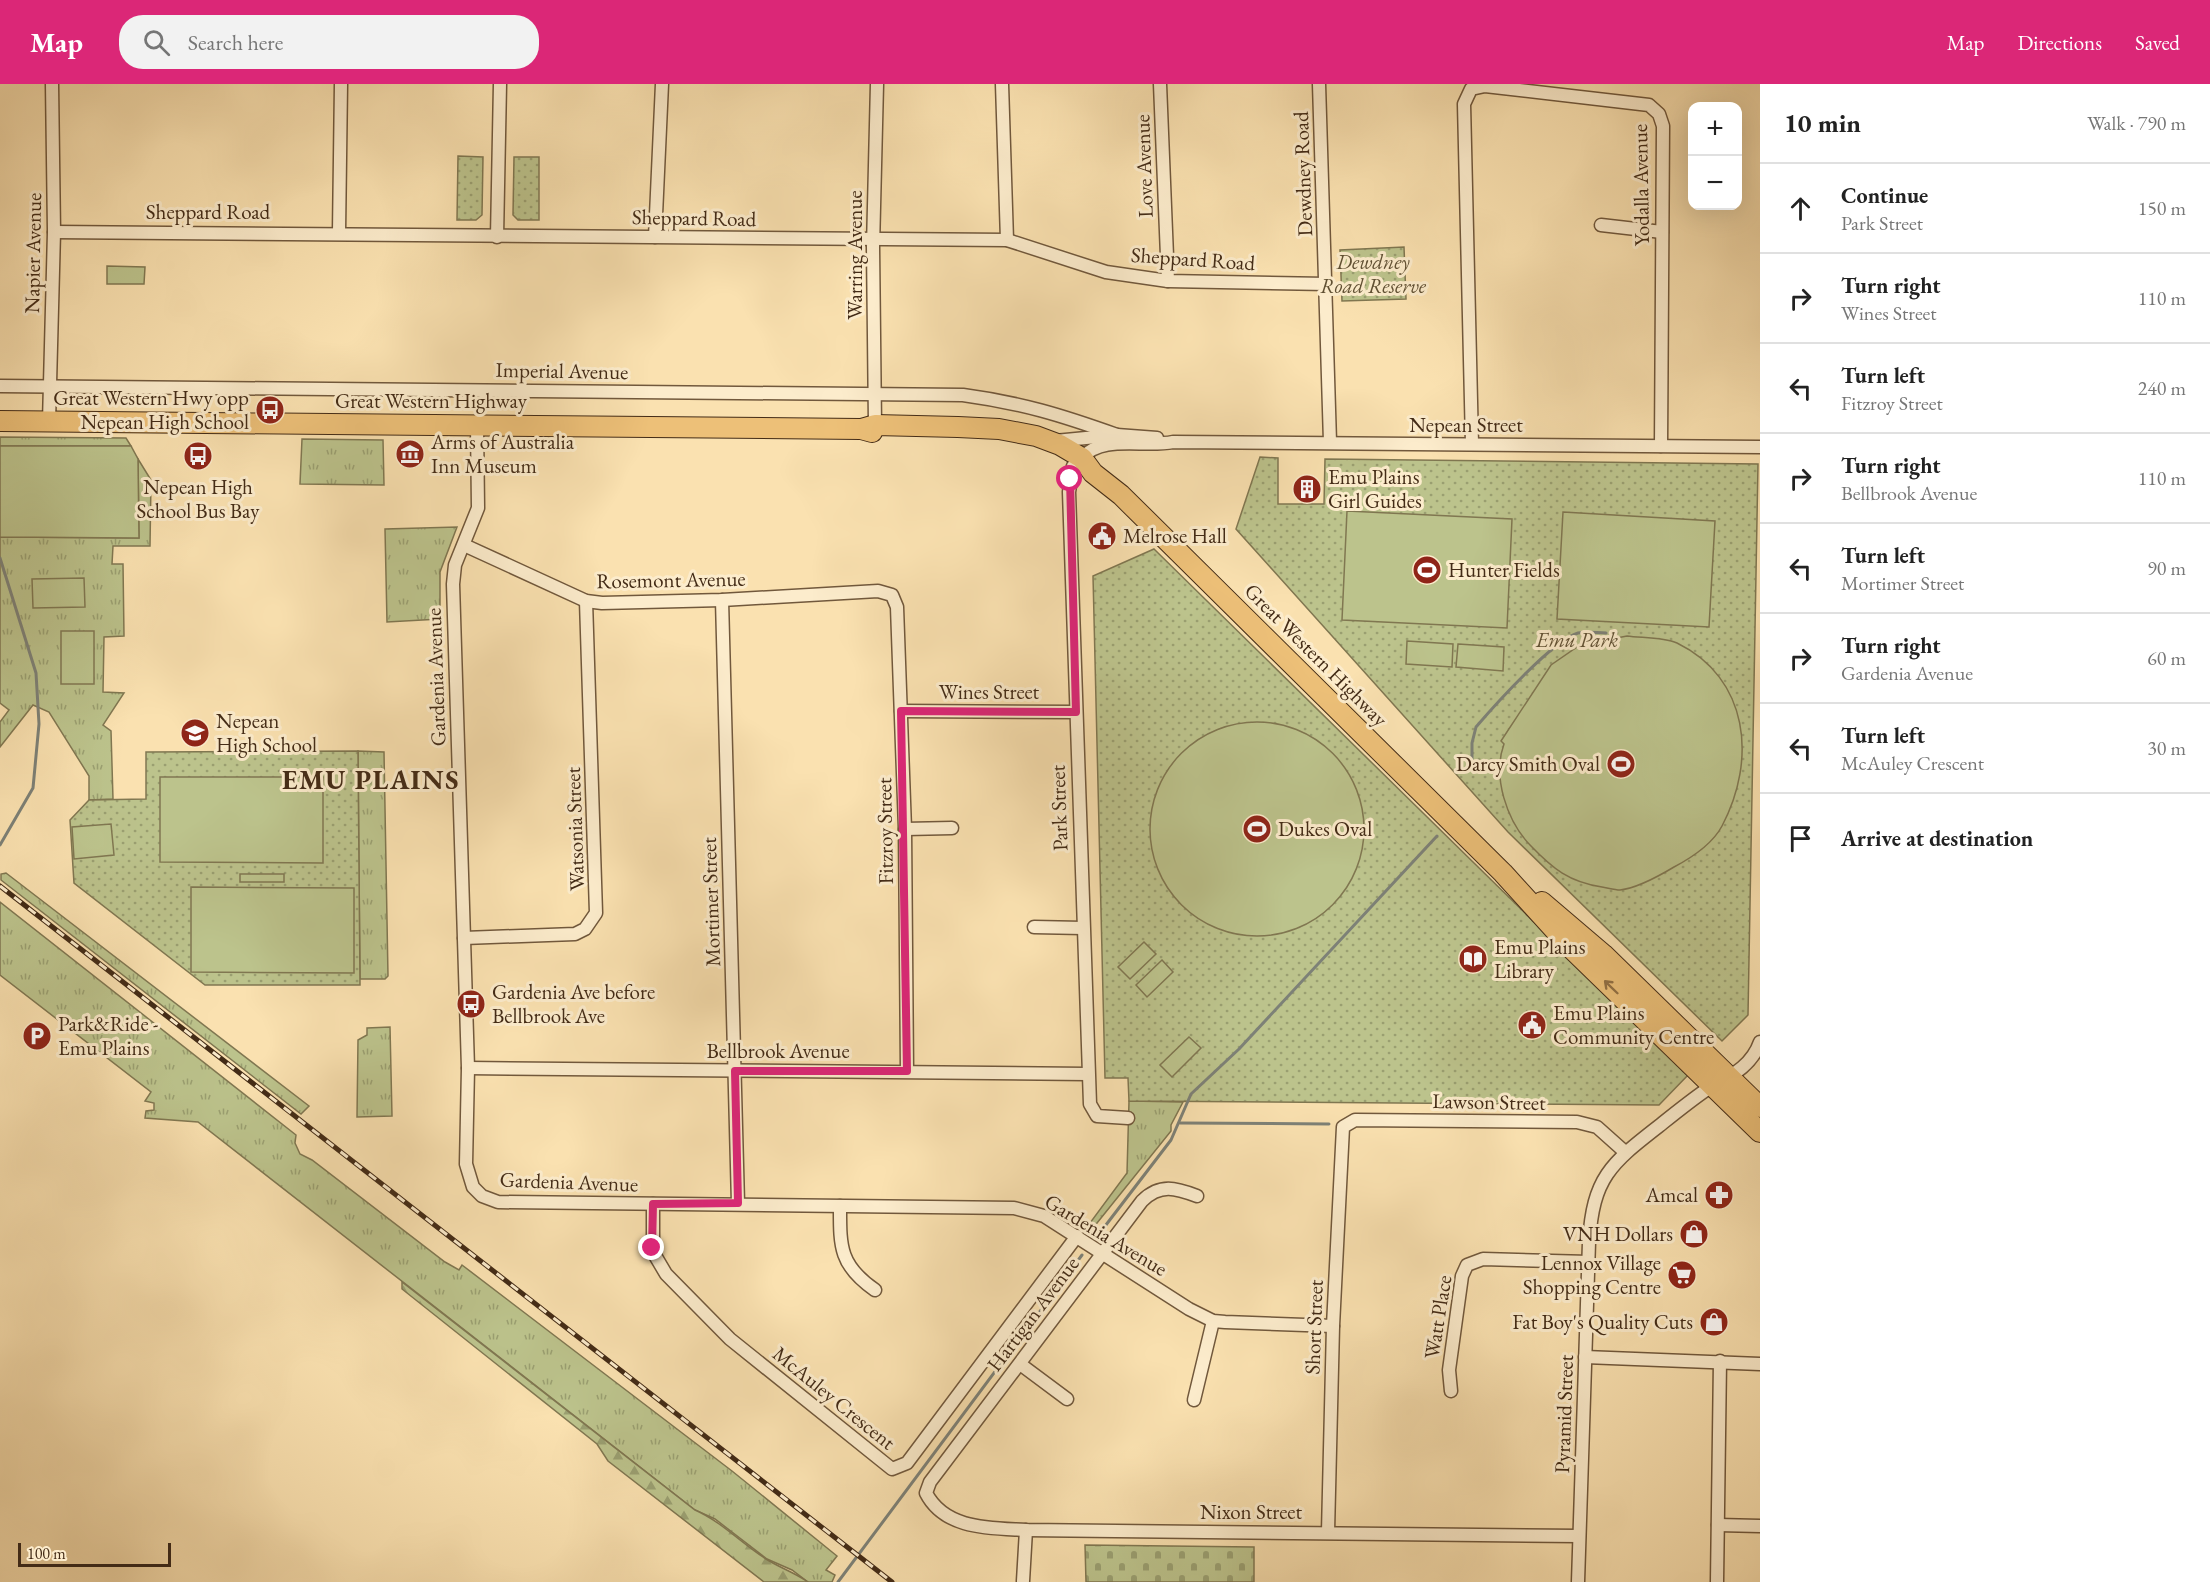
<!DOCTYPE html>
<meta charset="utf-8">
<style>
body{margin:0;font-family:"EB Garamond",serif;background:#f2f2f2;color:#222}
.controls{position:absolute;right:18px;top:18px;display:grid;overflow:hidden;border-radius:12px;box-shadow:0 6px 24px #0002}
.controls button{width:54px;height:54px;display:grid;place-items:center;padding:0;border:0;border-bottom:2px solid #e0e0e0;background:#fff;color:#222;font:30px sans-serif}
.scale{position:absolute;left:18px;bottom:15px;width:153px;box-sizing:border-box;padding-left:6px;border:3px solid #432b16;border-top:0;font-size:16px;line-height:21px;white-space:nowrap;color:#432b16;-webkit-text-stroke:4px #fceccc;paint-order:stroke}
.stop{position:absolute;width:18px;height:18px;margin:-14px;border:4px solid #db2777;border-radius:50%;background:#fff}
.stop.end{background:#db2777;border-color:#fff;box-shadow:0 2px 6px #0008}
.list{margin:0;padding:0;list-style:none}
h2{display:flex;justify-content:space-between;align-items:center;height:78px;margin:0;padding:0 24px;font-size:26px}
h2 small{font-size:20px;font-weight:400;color:#767676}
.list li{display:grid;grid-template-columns:39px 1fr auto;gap:18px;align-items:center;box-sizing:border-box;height:90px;padding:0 24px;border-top:2px solid #e0e0e0}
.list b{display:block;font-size:22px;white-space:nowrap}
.list p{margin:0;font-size:20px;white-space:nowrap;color:#767676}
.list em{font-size:20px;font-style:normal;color:#767676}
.icon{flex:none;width:33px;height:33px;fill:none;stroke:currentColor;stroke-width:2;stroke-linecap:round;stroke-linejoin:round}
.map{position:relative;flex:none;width:1760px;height:1498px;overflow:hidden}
header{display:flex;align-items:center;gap:36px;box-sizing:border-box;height:84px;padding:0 30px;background:#db2777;color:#fff}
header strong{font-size:28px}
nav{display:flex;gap:33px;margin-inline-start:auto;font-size:21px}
.search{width:420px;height:54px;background:#f2f2f2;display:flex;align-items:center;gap:15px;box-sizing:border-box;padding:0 21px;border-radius:24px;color:#767676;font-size:22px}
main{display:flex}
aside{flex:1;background:#fff}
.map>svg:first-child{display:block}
.grass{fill:url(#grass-tufts);stroke:#807751;stroke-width:1.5}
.forest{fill:url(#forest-firs);stroke:#807751;stroke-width:1.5}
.cemetery{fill:url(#cemetery-stones);stroke:#807751;stroke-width:1.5}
.park{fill:url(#park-dots);stroke:#807751;stroke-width:1.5}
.garden{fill:#bcc38c;stroke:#807751;stroke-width:1.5}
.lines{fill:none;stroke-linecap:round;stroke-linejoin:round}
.stream{stroke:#7d8177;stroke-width:3}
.minor-casing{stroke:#71583c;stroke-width:15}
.trunk-casing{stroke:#432b16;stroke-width:22}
.minor{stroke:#fceccc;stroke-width:12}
.trunk{stroke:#edc078;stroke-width:20}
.rail-casing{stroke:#432b16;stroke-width:5}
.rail{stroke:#fceccc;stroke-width:3;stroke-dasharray:9;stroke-linecap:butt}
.oneway{stroke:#906e42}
.route{stroke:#db2777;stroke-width:8}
.labels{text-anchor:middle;stroke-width:6;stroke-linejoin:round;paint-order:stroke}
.street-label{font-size:21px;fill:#432b16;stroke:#fceccc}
.park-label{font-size:21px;font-style:italic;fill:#615134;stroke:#fceccc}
.poi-label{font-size:21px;fill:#432b16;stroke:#fceccc;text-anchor:start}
.district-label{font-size:27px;font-weight:bold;letter-spacing:1.5px;fill:#432b16;stroke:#fceccc}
</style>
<header>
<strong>Map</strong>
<div class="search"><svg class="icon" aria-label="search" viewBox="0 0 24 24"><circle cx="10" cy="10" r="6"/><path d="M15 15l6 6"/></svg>Search here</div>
<nav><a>Map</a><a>Directions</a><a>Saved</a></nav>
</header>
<main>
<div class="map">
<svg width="1760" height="1498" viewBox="0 0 1760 1498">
<defs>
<pattern id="grass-tufts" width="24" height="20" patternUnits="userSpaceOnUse" patternTransform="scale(1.5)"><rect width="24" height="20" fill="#bcc38c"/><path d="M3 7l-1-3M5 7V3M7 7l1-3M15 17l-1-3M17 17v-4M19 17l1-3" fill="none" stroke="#9a9f71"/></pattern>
<pattern id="forest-firs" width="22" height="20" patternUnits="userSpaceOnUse" patternTransform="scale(1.5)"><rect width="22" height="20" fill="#bcc38c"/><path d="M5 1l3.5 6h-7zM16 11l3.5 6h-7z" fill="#9a9f71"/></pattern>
<pattern id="cemetery-stones" width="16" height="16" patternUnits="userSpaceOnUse" patternTransform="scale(1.5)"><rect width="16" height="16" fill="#bcc38c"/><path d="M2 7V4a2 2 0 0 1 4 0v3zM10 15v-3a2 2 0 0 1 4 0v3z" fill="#9a9f71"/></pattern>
<pattern id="park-dots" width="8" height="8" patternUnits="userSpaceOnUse" patternTransform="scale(1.5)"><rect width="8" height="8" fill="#bcc38c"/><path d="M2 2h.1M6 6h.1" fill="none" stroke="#9a9f71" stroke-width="1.8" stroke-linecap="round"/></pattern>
</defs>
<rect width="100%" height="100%" fill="#fae1b0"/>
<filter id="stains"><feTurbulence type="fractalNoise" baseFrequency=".00333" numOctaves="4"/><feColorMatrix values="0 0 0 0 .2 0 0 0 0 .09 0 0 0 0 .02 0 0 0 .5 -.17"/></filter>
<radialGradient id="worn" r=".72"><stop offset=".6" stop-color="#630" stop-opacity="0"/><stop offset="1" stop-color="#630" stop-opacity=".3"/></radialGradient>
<g class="grass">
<path d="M0,353L126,354L131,362H0Z"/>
<path d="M302,355L383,356L384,401L300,400Z"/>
<path d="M138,375L151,396L150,462H113L112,480H123L124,552L104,553L103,608L124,609L103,641L111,647L113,715L89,716V692L49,628L33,621L0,663V638L9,626L0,619V453L139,454Z"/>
<path d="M457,443L440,488V535L387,538L385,445Z"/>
<path d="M358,667L384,668L388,892L385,895H360Z"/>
<path d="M6,789L309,1022L301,1030L1,796V790Z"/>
<path d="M0,818L296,1051L295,1059L300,1070L312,1076L445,1178L459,1186L462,1181L732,1387L837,1472L826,1486L835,1491L832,1498H808L792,1486L767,1475L715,1435L695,1426L198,1038L145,1034L146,1027L154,1026V1019L145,1017L151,1008L0,891Z"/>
<path d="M390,943L392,1032L357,1033L358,956L367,951V944Z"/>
<path d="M1129,1017L1183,1018L1171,1041V1047L1093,1144L1094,1148L1087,1143L1127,1089Z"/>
</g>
<path class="forest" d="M402,1198L695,1426C722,1438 741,1459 766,1475C780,1484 794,1488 808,1498H764L608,1377L597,1360L402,1205Z"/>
<path class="cemetery" d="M1085,1461L1254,1463V1498H1086Z"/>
<g class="park">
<path d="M458,72L483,73L482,131L476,136H457Z"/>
<path d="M514,73H539V136H518L513,131Z"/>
<path d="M1404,163L1406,215L1342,217L1340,166Z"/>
<path d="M1260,373L1278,374V420H1324L1325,375L1758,380L1748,931L1722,957L1508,748L1236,445Z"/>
<path d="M1154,465L1689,990L1659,1021L1129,1017L1128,994H1105L1093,492Z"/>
<path d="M358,667L360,901H205L74,799L70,736L89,716L146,715V668Z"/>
</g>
<g class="garden">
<path d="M107,182L145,183L144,200H107Z"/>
<path d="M0,362H131L138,375L139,454L0,453Z"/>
<path d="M1347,427L1512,435L1507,544L1342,536Z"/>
<path d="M1563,428L1715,437L1709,543L1557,535Z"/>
<path d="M84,494L85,523L33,524L32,495Z"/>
<rect x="61" y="547" width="33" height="53"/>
<path d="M1627,552C1642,554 1663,553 1677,559C1749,594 1757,676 1722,742C1713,759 1691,774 1674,783C1659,792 1638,804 1620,806C1615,806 1608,804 1602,803C1569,798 1553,785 1530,761C1507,737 1492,693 1504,660L1501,657L1551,581L1580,561Z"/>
<path d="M1407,557L1453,560L1452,583L1406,580Z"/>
<path d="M1458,560L1504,563L1503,587L1456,583Z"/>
<circle cx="1257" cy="745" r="107"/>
<path d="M160,693H323V779L160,778Z"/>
<path d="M111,740L114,771L74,775L72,743Z"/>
<rect x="240" y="790" width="44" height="8"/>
<path d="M191,803L354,804V889L191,888Z"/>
<path d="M1144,858L1156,870L1130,895L1118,883Z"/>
<path d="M1162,876L1173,888L1147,913L1136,901Z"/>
<path d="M1189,953L1201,964L1172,993L1160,981Z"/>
</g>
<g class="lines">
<g class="stream">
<path d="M0,474L36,589L39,640L33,704L0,761"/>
<path d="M1472,678V659L1476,643C1494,622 1553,556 1578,549C1587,547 1597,549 1606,549"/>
<path d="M1180,1039L1329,1040"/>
<path d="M1099,1150L1171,1056L1191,1010L1239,965L1437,752"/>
<path d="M838,1498L1082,1171"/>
</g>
<g class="minor-casing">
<g id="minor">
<path d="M1002,0L1007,156"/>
<path d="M1160,0L1168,197"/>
<path d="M1319,0L1330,358"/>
<path d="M1601,141L1662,148"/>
<path d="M54,148L1007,156L1106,188L1168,197L1327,200"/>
<path d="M339,148L341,0"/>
<path d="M497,153L500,0"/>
<path d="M655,153L662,0"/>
<path d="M0,302L963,311C1022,319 1061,331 1117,351"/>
<path d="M49,338L54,148L52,0"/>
<path d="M477,341L478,424L455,481L453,500L468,984L466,1080L473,1103L482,1112L498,1118L1014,1124L1044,1132L1189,1225L1213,1237L1225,1238L1333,1242"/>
<path d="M875,341L873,163L877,0"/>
<path d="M1055,357L1117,351L1157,354"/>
<path d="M1472,360L1464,20L1471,5L1485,2L1649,21L1659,30L1663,42L1661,362"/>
<path d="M1082,374C1102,350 1144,364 1173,358L1760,363"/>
<path d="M1073,382L1069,408L1090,1020L1097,1032L1128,1034"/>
<path d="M464,461L586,517L602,519L722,516L878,507L892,511L897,523L905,745L907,987"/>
<path d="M722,516L738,1119"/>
<path d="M901,627L1076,628"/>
<path d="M905,745L952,744"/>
<path d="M1034,843L1083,844"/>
<path d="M464,854L575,850L585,845L596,829L586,517"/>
<path d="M468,984L1087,990"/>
<path d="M1197,1112C1176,1104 1160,1099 1142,1117L930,1398L926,1409C945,1446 991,1444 1026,1446L1579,1452"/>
<path d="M653,1120V1168L666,1190L730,1255L892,1385L907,1379L1077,1152"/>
<path d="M840,1122C840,1162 839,1181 875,1206"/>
<path d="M1585,1273L1760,1280"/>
<path d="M1020,1280L1067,1315"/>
<path d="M1451,1307L1449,1286L1462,1192L1467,1181L1483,1175L1589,1178"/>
<path d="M1194,1316L1213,1237"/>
<path d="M1718,1441L1760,1442"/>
<path d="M1328,1448L1333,1242L1343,1043L1355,1036L1577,1038L1597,1043L1625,1068"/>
<path d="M1023,1497L1026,1446"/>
<path d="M1578,1498L1589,1158C1593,1094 1610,1080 1659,1042C1674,1030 1690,1017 1706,1006C1728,993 1751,984 1760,958"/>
<path d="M1717,1498L1720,1277"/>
</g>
</g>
<g class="trunk-casing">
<g id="trunk">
<path d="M0,337L861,345L872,348"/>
<path d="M861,345L875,341L958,343L999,345L1036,352L1060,361L1082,374L1093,389L1121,411L1503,789L1573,866L1760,1048"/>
<path d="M1542,818L1603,870L1760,1023"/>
</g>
</g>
<use href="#minor" class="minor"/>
<use href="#trunk" class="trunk"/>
<g class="rail-casing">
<path id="rail" d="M0,802L892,1498"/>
</g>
<use href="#rail" class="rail"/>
</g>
<defs><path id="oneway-shaft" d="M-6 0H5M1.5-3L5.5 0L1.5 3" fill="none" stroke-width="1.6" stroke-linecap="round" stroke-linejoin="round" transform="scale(1.5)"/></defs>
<use class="oneway" href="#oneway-shaft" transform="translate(1611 903) rotate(-136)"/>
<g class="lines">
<path class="route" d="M652,1164L653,1120L738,1119L735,987H907L901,627L1076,628L1070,395"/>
</g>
<defs>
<g id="bus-disc" transform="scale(1.5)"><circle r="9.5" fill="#8f2418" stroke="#fceccc"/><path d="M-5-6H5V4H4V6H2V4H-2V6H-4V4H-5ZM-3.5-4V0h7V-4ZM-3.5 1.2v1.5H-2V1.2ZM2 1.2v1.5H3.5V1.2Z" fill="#fff"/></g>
<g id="museum-disc" transform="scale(1.5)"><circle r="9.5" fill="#8f2418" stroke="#fceccc"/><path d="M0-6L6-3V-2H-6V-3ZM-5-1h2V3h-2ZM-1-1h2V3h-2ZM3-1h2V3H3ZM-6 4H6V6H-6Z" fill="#fff"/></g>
<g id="building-disc" transform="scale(1.5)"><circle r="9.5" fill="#8f2418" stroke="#fceccc"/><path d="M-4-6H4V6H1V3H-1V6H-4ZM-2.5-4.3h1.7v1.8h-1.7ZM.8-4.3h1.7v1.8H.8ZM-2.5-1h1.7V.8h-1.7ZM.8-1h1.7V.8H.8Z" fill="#fff"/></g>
<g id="civic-disc" transform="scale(1.5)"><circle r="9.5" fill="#8f2418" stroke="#fceccc"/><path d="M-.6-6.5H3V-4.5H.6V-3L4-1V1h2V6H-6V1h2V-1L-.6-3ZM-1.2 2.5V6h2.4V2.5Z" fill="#fff"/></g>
<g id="stadium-disc" transform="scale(1.5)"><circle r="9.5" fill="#8f2418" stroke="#fceccc"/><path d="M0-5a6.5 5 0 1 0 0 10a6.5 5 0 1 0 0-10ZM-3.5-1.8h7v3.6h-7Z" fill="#fff"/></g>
<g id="school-disc" transform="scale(1.5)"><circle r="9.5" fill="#8f2418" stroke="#fceccc"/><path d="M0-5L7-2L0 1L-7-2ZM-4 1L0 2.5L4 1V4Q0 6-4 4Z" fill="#fff"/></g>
<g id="library-disc" transform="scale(1.5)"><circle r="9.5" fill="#8f2418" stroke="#fceccc"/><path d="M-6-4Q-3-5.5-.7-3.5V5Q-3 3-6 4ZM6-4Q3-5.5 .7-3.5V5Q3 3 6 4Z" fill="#fff"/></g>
<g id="parking-disc" transform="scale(1.5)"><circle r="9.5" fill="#8f2418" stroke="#fceccc"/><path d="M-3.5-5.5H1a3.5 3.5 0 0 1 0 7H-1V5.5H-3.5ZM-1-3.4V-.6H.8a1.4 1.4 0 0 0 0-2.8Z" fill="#fff"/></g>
<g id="pharmacy-disc" transform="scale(1.5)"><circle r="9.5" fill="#8f2418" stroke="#fceccc"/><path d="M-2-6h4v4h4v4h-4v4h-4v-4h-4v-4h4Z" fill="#fff"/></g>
<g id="shop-disc" transform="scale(1.5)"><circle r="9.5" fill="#8f2418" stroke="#fceccc"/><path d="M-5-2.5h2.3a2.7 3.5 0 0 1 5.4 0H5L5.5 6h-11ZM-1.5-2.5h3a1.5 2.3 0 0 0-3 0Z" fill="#fff"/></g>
<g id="supermarket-disc" transform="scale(1.5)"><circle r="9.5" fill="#8f2418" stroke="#fceccc"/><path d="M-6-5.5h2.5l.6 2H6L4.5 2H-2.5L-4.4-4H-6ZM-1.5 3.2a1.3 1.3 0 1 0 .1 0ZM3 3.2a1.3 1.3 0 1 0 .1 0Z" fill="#fff"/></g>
</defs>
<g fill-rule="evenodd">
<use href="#bus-disc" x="270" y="326"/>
<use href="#museum-disc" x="410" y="370"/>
<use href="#bus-disc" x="198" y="372"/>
<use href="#building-disc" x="1307" y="405"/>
<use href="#civic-disc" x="1102" y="452"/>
<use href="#stadium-disc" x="1427" y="486"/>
<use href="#school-disc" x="195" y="649"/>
<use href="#stadium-disc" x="1621" y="680"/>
<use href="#stadium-disc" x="1257" y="745"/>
<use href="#library-disc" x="1473" y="875"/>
<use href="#bus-disc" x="471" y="920"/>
<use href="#civic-disc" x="1532" y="941"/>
<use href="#parking-disc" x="37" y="952"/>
<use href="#pharmacy-disc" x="1719" y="1111"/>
<use href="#shop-disc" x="1694" y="1150"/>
<use href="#supermarket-disc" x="1682" y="1191"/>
<use href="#shop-disc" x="1714" y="1238"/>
</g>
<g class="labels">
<g class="street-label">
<text transform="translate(1144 82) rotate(-92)" y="7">Love Avenue</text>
<text transform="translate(1303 90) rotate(-92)" y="7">Dewdney Road</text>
<text transform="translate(1641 101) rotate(-91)" y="7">Yodalla Avenue</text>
<text x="208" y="135">Sheppard Road</text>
<text transform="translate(694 134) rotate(1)" y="7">Sheppard Road</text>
<text transform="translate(33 169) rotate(-89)" y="7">Napier Avenue</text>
<text transform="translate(855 171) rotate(-90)" y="7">Warring Avenue</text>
<text transform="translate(1193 175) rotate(4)" y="7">Sheppard Road</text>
<text transform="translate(562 287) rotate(1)" y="7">Imperial Avenue</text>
<text x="431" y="324">Great Western Highway</text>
<text x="1466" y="348">Nepean Street</text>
<text transform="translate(671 496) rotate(-1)" y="7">Rosemont Avenue</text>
<text transform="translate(1316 571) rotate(45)" y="7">Great Western Highway</text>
<text transform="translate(436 593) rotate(-92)" y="7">Gardenia Avenue</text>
<text x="989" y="615">Wines Street</text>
<text transform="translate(1059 724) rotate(-92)" y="7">Park Street</text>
<text transform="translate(575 745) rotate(-92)" y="7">Watsonia Street</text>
<text transform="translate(885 747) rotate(-91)" y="7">Fitzroy Street</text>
<text transform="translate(711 818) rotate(-92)" y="7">Mortimer Street</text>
<text x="778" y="974">Bellbrook Avenue</text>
<text transform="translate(1489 1018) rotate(1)" y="7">Lawson Street</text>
<text transform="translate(569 1098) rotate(2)" y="7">Gardenia Avenue</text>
<text transform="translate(1106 1151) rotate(31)" y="7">Gardenia Avenue</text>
<text transform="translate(1033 1230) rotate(-53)" y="7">Hartigan Avenue</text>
<text transform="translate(1438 1233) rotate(-81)" y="7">Watt Place</text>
<text transform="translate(1314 1243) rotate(-88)" y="7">Short Street</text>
<text transform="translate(834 1314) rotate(39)" y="7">McAuley Crescent</text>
<text transform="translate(1564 1330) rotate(-88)" y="7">Pyramid Street</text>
<text x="1251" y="1435">Nixon Street</text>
</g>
<g class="park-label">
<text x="1373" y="185">Dewdney<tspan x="1373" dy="24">Road Reserve</tspan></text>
<text x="1577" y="563">Emu Park</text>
</g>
<g class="poi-label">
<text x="249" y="321" text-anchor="end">Great Western Hwy opp<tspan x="249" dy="24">Nepean High School</tspan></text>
<text x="431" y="365">Arms of Australia<tspan x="431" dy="24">Inn Museum</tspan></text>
<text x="1328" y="400">Emu Plains<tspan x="1328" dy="24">Girl Guides</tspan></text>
<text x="198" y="410" text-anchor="middle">Nepean High<tspan x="198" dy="24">School Bus Bay</tspan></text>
<text x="1123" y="459">Melrose Hall</text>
<text x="1448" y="493">Hunter Fields</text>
<text x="216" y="644">Nepean<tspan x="216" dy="24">High School</tspan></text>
<text x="1600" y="687" text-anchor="end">Darcy Smith Oval</text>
<text x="1278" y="752">Dukes Oval</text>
<text x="1494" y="870">Emu Plains<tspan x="1494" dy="24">Library</tspan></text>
<text x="492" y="915">Gardenia Ave before<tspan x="492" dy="24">Bellbrook Ave</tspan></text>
<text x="1553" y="936">Emu Plains<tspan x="1553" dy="24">Community Centre</tspan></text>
<text x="58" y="947">Park&amp;Ride -<tspan x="58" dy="24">Emu Plains</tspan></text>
<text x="1698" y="1118" text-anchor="end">Amcal</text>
<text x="1673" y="1157" text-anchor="end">VNH Dollars</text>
<text x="1661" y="1186" text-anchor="end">Lennox Village<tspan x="1661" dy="24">Shopping Centre</tspan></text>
<text x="1693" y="1245" text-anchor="end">Fat Boy's Quality Cuts</text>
</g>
<g class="district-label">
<text x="371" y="705">EMU PLAINS</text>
</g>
</g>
<rect width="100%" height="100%" filter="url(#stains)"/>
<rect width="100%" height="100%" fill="url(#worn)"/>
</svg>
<div class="controls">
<button>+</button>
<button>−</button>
</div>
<div class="scale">100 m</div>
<div class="stop" style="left:1070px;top:395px"></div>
<div class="stop end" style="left:652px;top:1164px"></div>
</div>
<aside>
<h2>10 min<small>Walk · 790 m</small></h2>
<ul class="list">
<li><svg class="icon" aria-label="ahead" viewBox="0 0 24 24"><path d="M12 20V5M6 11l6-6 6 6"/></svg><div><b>Continue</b><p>Park Street</p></div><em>150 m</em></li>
<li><svg class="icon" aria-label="right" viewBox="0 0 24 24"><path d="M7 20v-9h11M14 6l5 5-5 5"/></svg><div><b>Turn right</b><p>Wines Street</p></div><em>110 m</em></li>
<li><svg class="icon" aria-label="left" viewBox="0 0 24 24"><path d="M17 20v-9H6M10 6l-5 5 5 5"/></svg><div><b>Turn left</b><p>Fitzroy Street</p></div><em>240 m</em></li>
<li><svg class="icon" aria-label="right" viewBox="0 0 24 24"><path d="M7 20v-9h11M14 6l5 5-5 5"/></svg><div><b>Turn right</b><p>Bellbrook Avenue</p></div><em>110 m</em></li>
<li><svg class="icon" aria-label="left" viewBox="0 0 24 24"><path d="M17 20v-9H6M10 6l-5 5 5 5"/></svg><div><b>Turn left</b><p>Mortimer Street</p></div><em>90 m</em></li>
<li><svg class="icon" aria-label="right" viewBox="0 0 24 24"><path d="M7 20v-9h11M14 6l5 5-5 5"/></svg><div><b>Turn right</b><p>Gardenia Avenue</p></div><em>60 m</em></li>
<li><svg class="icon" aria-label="left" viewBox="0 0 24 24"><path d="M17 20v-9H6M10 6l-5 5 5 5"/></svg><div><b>Turn left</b><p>McAuley Crescent</p></div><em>30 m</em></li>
<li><svg class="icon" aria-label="arrive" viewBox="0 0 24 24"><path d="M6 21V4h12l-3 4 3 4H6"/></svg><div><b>Arrive at destination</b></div></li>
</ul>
</aside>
</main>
